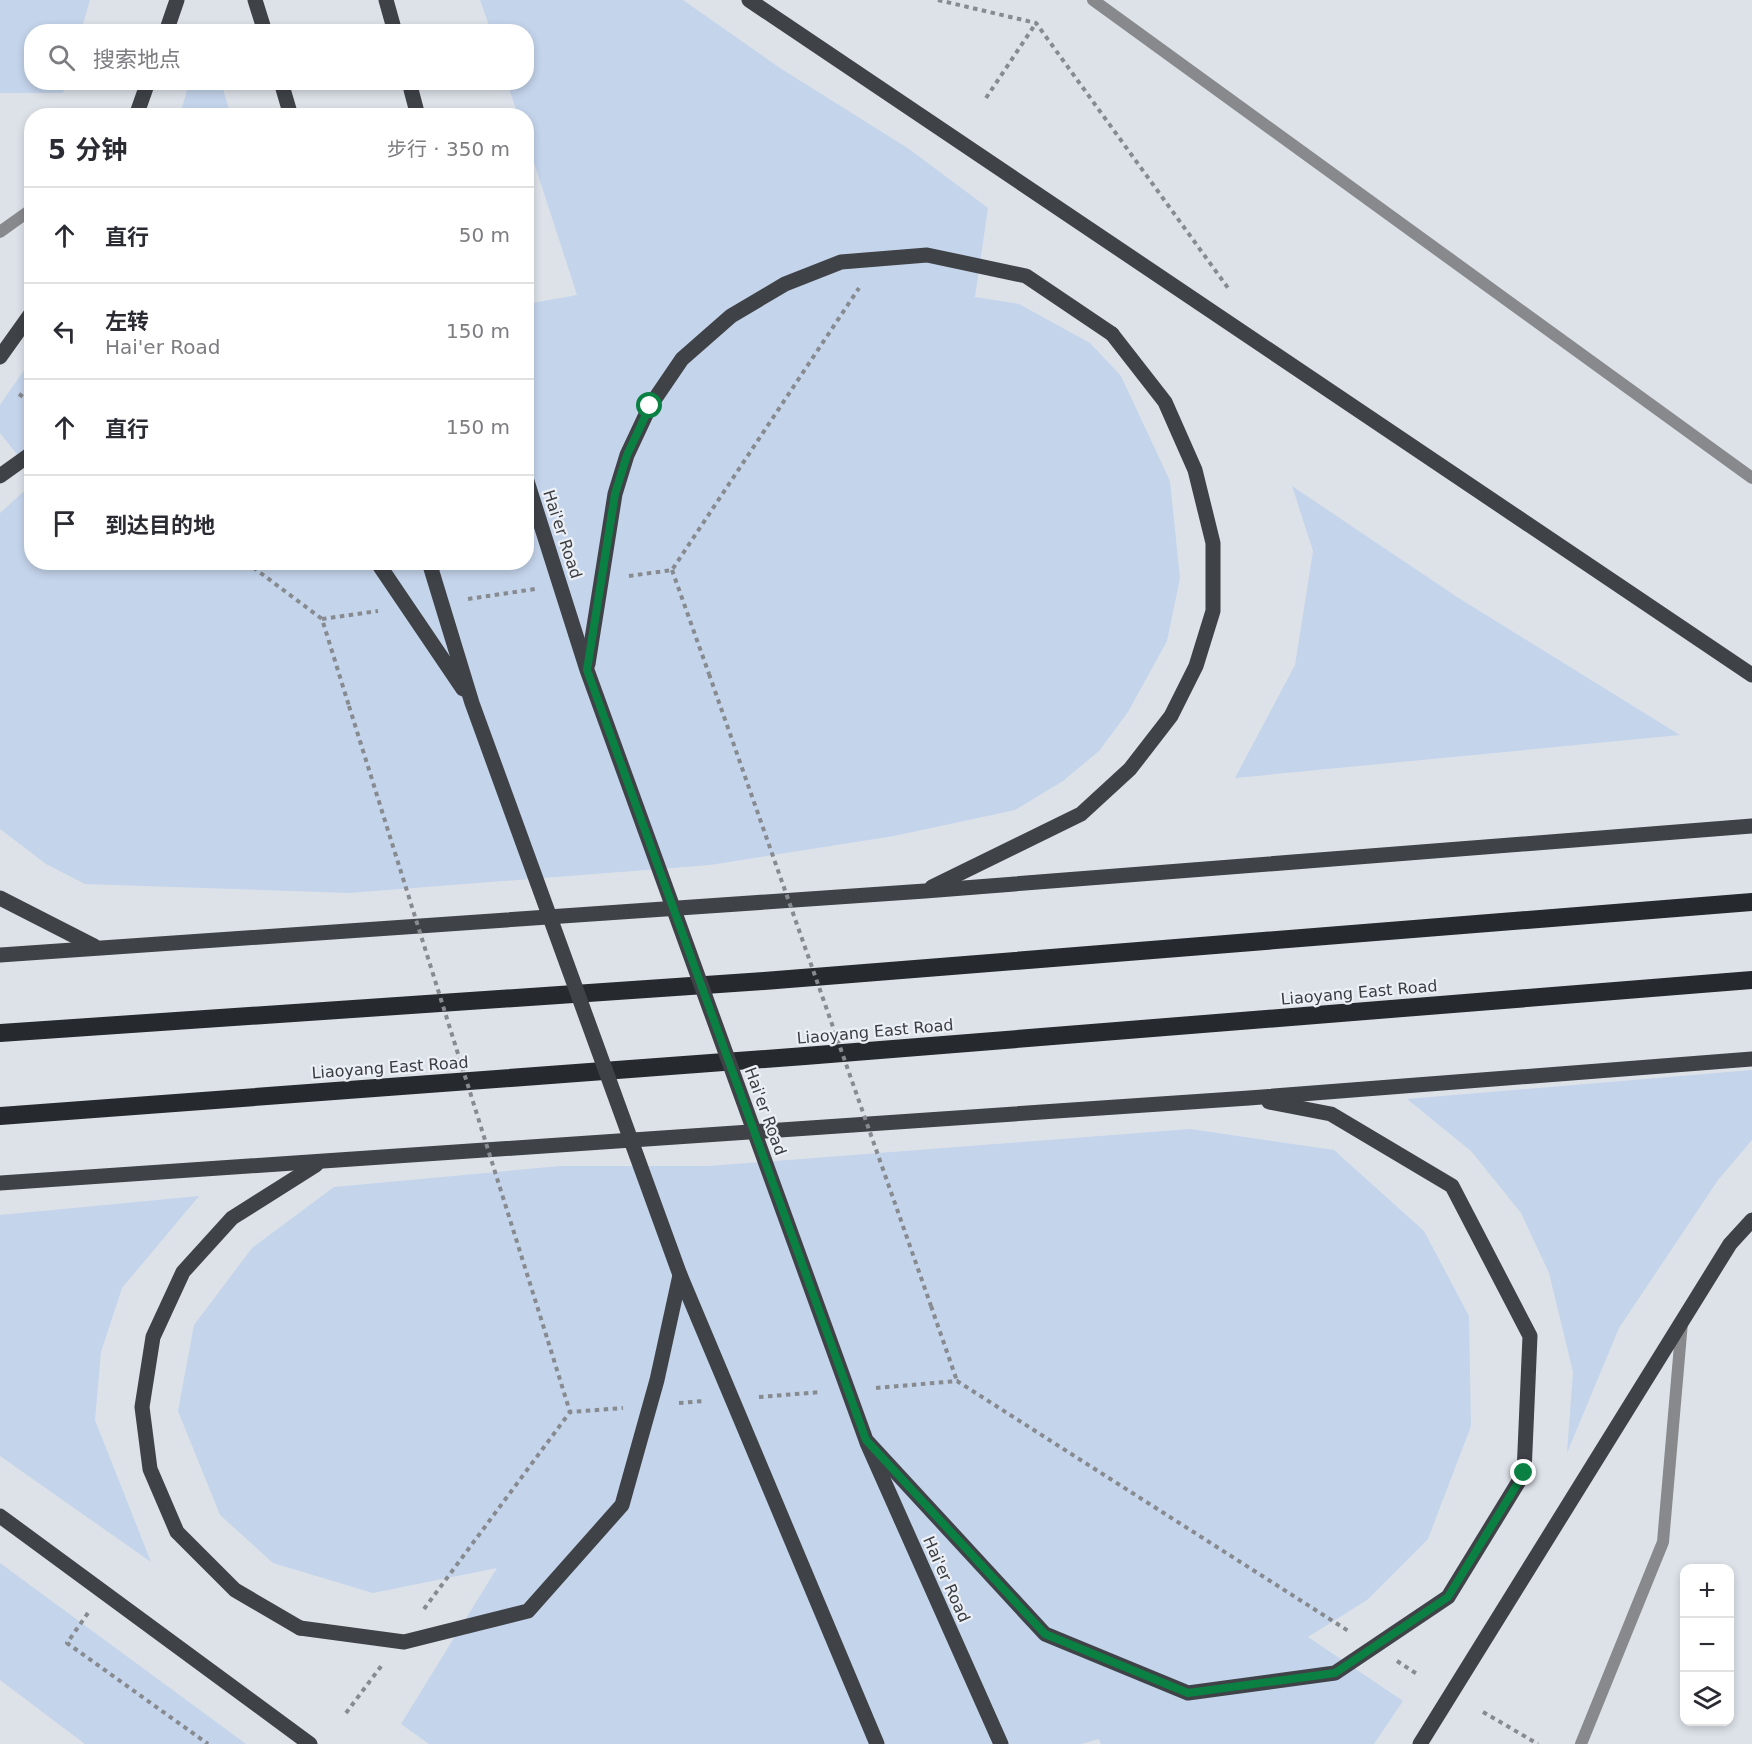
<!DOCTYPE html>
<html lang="zh">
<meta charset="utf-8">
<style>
body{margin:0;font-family:"DejaVu Sans","Noto Sans SC",sans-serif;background:#f7f7f7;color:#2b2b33}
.controls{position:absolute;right:18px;bottom:18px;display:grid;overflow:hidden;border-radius:12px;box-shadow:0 3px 9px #0003}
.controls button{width:54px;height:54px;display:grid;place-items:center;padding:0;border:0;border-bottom:2px solid #e1e1e2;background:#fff;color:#2b2b33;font:30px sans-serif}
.stop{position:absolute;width:18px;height:18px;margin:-14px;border:4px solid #0b8043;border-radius:50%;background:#fff}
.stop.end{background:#0b8043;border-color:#fff;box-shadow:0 2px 6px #0008}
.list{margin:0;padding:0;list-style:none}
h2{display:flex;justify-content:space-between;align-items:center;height:78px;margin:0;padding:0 24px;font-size:26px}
h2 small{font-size:20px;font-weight:400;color:#7c7c81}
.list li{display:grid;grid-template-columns:39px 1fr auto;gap:18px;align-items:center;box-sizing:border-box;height:96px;padding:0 24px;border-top:2px solid #e1e1e2}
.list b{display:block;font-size:22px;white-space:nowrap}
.list p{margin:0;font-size:20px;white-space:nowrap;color:#7c7c81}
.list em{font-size:20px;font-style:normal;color:#7c7c81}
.icon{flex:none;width:33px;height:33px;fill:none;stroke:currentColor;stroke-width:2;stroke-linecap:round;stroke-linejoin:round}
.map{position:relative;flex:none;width:1752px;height:1744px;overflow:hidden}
.search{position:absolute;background:#fff;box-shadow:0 3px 9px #0003;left:24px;top:24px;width:510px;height:66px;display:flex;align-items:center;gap:15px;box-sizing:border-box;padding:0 21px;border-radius:24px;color:#7c7c81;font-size:22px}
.panel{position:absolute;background:#fff;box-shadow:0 3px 9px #0003;left:24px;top:108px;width:510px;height:462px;border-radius:24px}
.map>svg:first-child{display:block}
.green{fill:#c4d4eb}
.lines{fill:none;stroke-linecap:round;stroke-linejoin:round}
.path{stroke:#878a8f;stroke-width:4;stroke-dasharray:4.5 4.5;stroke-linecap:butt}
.lane{stroke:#87898c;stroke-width:12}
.street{stroke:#87898c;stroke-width:12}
.primary{stroke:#3f4247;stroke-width:15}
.highway{stroke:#262a2f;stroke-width:18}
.path-bridge{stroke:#878a8f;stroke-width:4;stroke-dasharray:4.5 4.5;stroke-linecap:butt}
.primary-bridge{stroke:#3f4247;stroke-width:15}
.route{stroke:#0b8043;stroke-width:8}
.labels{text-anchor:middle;stroke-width:4.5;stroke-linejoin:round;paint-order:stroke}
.street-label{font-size:16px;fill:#3a3c3f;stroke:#ebeff6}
</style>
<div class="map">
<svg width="1752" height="1744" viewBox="0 0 1752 1744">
<rect width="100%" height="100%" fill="#dde2e9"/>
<g class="green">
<path d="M0,0H90L81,31L32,32V82L66,83L63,93H0Z"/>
<path d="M480,0H683L780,68L909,149L988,208L975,297L1019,304L1090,343L1121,376L1170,481L1180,578L1167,641L1128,712L1099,751L1063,781L1015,810L894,836L710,865L349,893L85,884L46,864L0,829V513L31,485L32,562H526L527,304L577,295L527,141L526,116L518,115L507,83L526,82V32L491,31Z"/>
<path d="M189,83H221L231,115H180Z"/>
<path d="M31,360V472L0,433V405Z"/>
<path d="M1292,486L1457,597L1680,735L1235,778L1295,665L1313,551Z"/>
<path d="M1752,1070V1140L1718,1180L1619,1328L1567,1453L1573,1372L1549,1273L1521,1213L1471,1151L1407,1099Z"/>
<path d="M1190,1129L1334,1150L1424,1231L1469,1316L1471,1426L1428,1539L1367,1600L1308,1637L1403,1701L1374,1744H1101L1099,1739L1081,1744H429L401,1724L497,1568L373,1593L273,1563L220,1515L178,1411L194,1325L252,1248L334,1187L560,1166H709Z"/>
<path d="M199,1196L122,1288L101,1352L95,1420L151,1562L0,1456V1215Z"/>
<path d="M0,1563L246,1744H85L0,1680Z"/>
</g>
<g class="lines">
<g class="path">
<path d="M938,0L1036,23L1228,288"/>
<path d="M986,98L1036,23"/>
<path d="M19,394L32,403"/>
<path d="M246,562L322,619L349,706"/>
<path d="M672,570L709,674"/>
<path d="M629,576L672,570L859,288"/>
<path d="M468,599L535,589"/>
<path d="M322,619L378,611"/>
<path d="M931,1306L957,1381"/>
<path d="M548,1341L570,1412"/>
<path d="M876,1388L957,1381L1350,1632"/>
<path d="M759,1397L821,1392"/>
<path d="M679,1403L704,1401"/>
<path d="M424,1609L570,1412L623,1408"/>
<path d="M88,1613L67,1643L208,1744"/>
<path d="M1397,1661L1417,1674"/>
<path d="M1483,1712L1538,1744"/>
<path d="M346,1713L382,1665"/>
</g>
<g class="lane">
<path d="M0,232L32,209"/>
<path d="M1581,1744L1663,1542L1682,1322"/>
</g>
<path class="street" d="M1093,0L1752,478"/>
<g class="primary">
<path d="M255,0L265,32"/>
<path d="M386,0L395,32"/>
<path d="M749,0L1752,675"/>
<path d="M166,32L177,0"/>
<path d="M281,82L291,116"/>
<path d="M409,82L418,116"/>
<path d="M136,116L148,82"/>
<path d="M0,357L32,312"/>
<path d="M0,476L32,453"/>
<path d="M932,887L1081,814L1130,769L1171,716L1196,666L1213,611V543L1195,470L1165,402L1112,334"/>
<path d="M0,898L94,946"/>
<path d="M0,955L925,891L1752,826"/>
<path d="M1269,1102L1331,1114L1452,1186L1530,1336L1524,1473"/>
<path d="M0,1183L1249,1098L1752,1059"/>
<path d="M867,1443L1001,1744"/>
<path d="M0,1516L310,1744"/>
<path d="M300,1628L235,1590L177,1532L150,1469L142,1407L153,1337L183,1272L232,1218L316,1165"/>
<path d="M1420,1744L1730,1244L1752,1220"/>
</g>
<g class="highway">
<path d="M0,1033L764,981L1752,902"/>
<path d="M0,1116L805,1056L1752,980"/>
</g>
<g class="path-bridge">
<path d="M709,674L931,1306"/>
<path d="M349,706L548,1341"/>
</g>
<g class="primary-bridge">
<path d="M526,478L587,670L866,1440L1045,1634L1188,1693L1335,1673L1448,1597L1524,1473"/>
<path d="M377,562L463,689"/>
<path d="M429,562L472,703L680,1275L877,1744"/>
<path d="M588,664L615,494L627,455L650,406L682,359L731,316L785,284L841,262L927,255L1026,276L1112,334"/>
<path d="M300,1628L404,1642L528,1611L622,1505L657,1380L680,1275"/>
</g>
</g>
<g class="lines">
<path class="route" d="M650,406L627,455L615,494L587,670L866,1440L1045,1634L1188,1693L1335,1673L1448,1597L1524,1473"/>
</g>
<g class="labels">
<g class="street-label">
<text transform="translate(563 534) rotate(72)" y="6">Hai'er Road</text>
<text transform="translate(1359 992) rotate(-5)" y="6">Liaoyang East Road</text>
<text transform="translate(875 1031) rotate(-5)" y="6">Liaoyang East Road</text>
<text transform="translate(390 1067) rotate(-4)" y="6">Liaoyang East Road</text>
<text transform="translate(766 1111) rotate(70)" y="6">Hai'er Road</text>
<text transform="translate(947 1579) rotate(66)" y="6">Hai'er Road</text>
</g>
</g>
</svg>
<div class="controls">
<button>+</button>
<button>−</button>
<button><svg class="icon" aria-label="layers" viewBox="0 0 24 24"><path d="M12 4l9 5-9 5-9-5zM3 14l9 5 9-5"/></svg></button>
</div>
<div class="stop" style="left:650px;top:406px"></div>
<div class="stop end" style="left:1524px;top:1473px"></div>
<div class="search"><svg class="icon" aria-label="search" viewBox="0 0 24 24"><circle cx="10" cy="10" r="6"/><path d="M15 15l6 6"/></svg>搜索地点</div>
<section class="panel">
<h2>5 分钟<small>步行 · 350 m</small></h2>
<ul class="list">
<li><svg class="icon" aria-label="ahead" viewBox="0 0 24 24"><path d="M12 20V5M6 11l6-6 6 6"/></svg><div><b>直行</b></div><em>50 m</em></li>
<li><svg class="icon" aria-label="left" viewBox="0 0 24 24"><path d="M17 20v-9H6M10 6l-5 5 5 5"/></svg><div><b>左转</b><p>Hai'er Road</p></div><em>150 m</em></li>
<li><svg class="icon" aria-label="ahead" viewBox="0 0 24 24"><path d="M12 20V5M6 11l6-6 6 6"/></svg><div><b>直行</b></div><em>150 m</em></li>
<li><svg class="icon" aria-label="arrive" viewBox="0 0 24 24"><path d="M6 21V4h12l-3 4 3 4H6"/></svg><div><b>到达目的地</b></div></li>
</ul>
</section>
</div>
